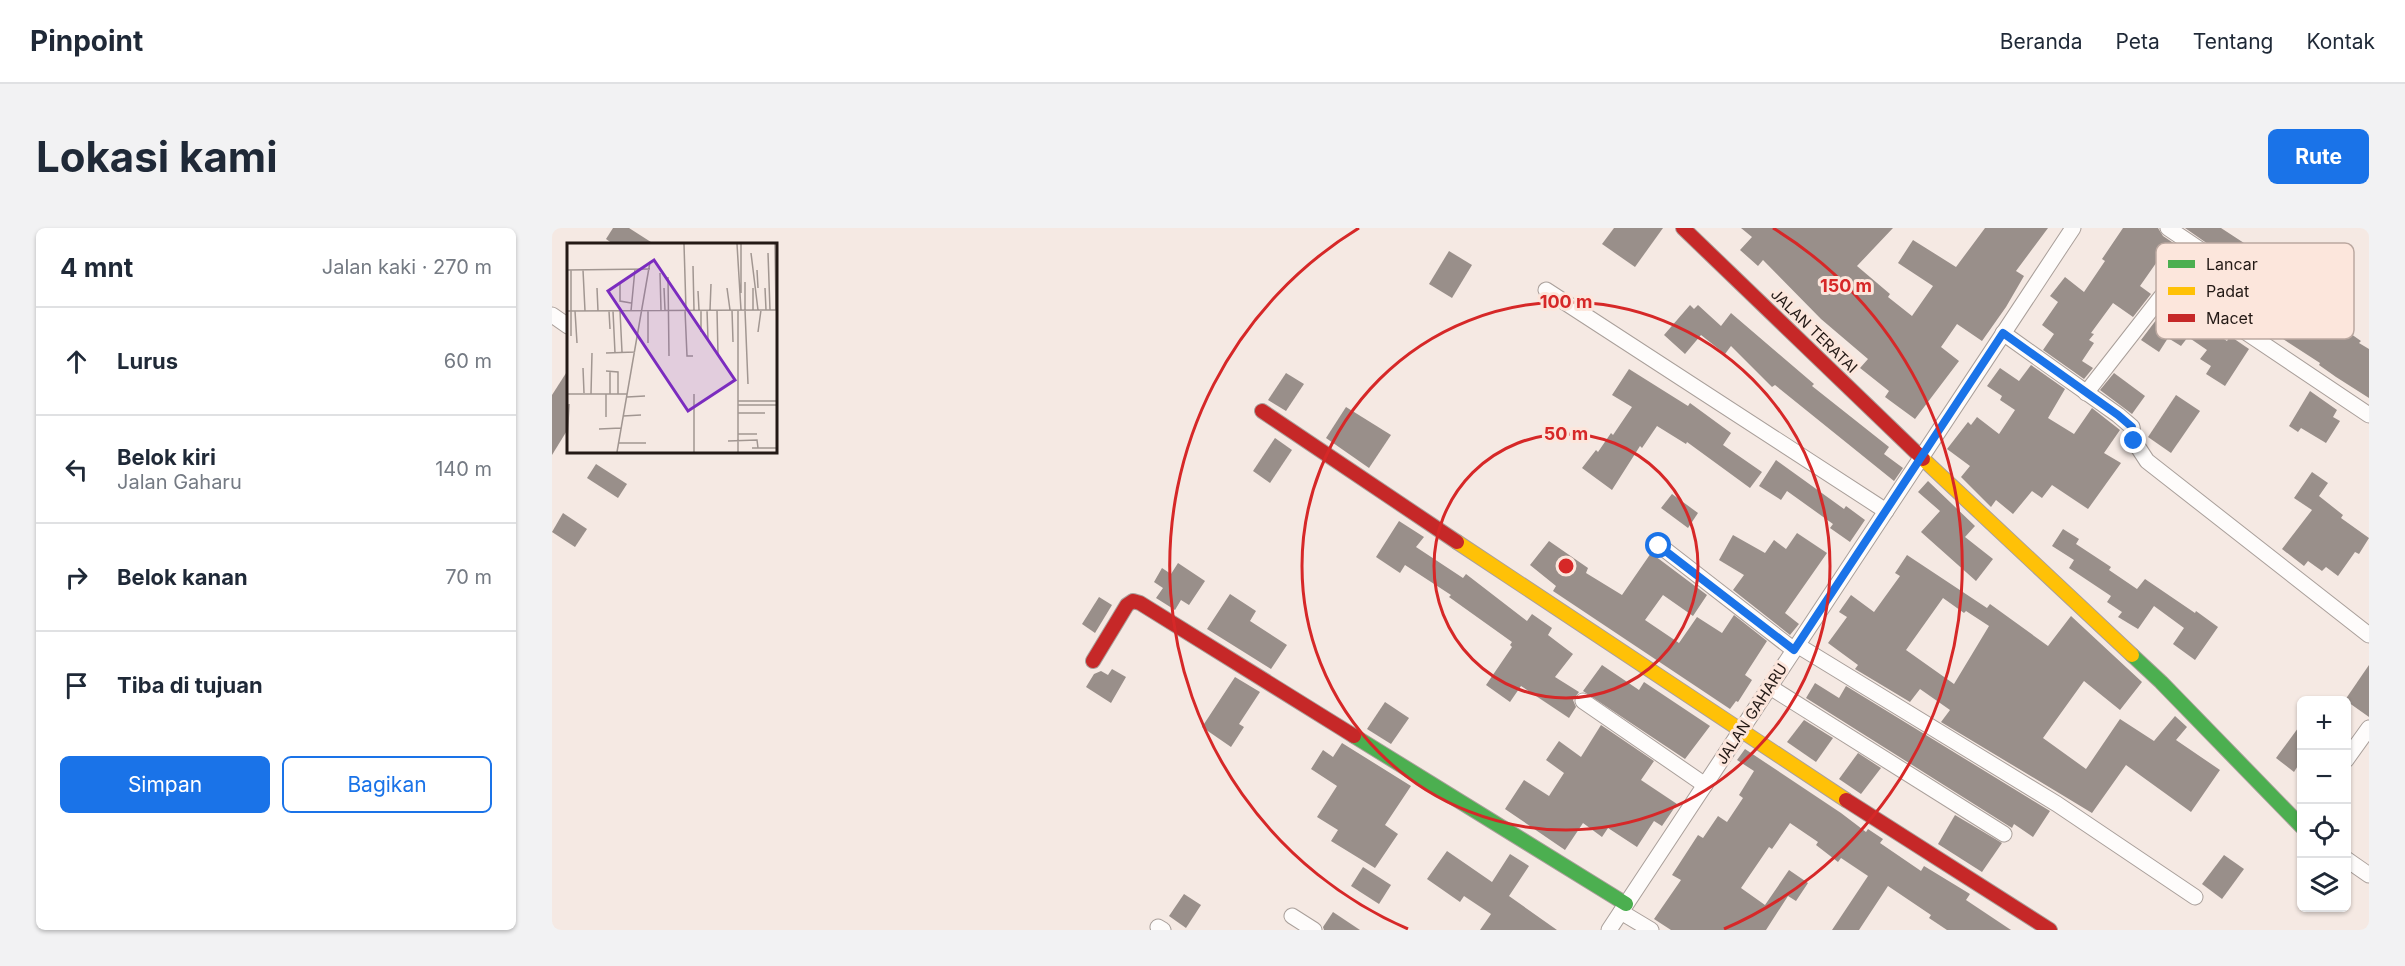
<!DOCTYPE html>
<html lang="id">
<meta charset="utf-8">
<style>
body{margin:0;font-family:Inter,sans-serif;background:#f2f2f3;color:#1f2937}
.controls{position:absolute;right:18px;bottom:18px;display:grid;overflow:hidden;border-radius:9px;box-shadow:0 2px 4px #0004}
.controls button{width:54px;height:54px;display:grid;place-items:center;padding:0;border:0;border-bottom:2px solid #e0e1e3;background:#fff;color:#1f2937;font:30px sans-serif}
.stop{position:absolute;width:18px;height:18px;margin:-14px;border:4px solid #1a73e8;border-radius:50%;background:#fff}
.stop.end{background:#1a73e8;border-color:#fff;box-shadow:0 2px 6px #0008}
.list{margin:0;padding:0;list-style:none}
h2{display:flex;justify-content:space-between;align-items:center;height:78px;margin:0;padding:0 24px;font-size:26px}
h2 small{font-size:20px;font-weight:400;color:#747a83}
.list li{display:grid;grid-template-columns:39px 1fr auto;gap:18px;align-items:center;box-sizing:border-box;height:108px;padding:0 24px;border-top:2px solid #e0e1e3}
.list b{display:block;font-size:22px;white-space:nowrap}
.list p{margin:0;font-size:20px;white-space:nowrap;color:#747a83}
.list em{font-size:20px;font-style:normal;color:#747a83}
.actions{display:flex;gap:12px;padding:18px 24px}
.actions a{flex:1;padding:14px 0;border:2px solid #1a73e8;border-radius:9px;text-align:center;font-size:21px;color:#1a73e8}
.actions .main{background:#1a73e8;color:#fff}
.icon{flex:none;width:33px;height:33px;fill:none;stroke:currentColor;stroke-width:2;stroke-linecap:round;stroke-linejoin:round}
.map{position:relative;flex:none;width:1817px;height:702px;overflow:hidden;border-radius:9px}
header{display:flex;align-items:center;gap:36px;box-sizing:border-box;height:84px;padding:0 30px;background:#fff;border-bottom:2px solid #e0e1e3}
header strong{font-size:28px}
nav{display:flex;gap:33px;margin-inline-start:auto;font-size:21px}
.intro{display:flex;align-items:center;justify-content:space-between;box-sizing:border-box;height:144px;padding:0 36px}
h1{margin:0;font-size:42px}
.button{padding:15px 27px;border-radius:9px;background:#1a73e8;color:#fff;font-size:21px;font-weight:700}
main{display:flex;gap:36px;padding:0 36px}
aside{flex:1;background:#fff;border-radius:9px;box-shadow:0 2px 4px #0004}
.map>svg:first-child{display:block}
.building{fill:#998f8a;fill-rule:evenodd}
.lines{fill:none;stroke-linecap:round;stroke-linejoin:round}
.street-casing{stroke:#a99f9a;stroke-width:17}
.fast-casing{stroke:#a99f9a;stroke-width:16}
.slow-casing{stroke:#a99f9a;stroke-width:16}
.jam-casing{stroke:#a99f9a;stroke-width:16}
.street{stroke:#fefcfb;stroke-width:15}
.fast{stroke:#4caf50;stroke-width:14}
.slow{stroke:#ffc107;stroke-width:14}
.jam{stroke:#c62828;stroke-width:14}
.route{stroke:#1a73e8;stroke-width:8}
.ring{fill:none;stroke:#d62828;stroke-width:3}
.labels{text-anchor:middle;stroke-width:6;stroke-linejoin:round;paint-order:stroke}
.street-label{font-size:15px;fill:#231915;stroke:#fce6dc}
.inset-road{fill:none;stroke:#a19691;stroke-width:1.5}
.view{fill:#7b2cbf;fill-opacity:0.15;stroke:#7b2cbf;stroke-width:3}
.inset-edge{fill:none;stroke:#231915;stroke-width:3}
.key{fill:#fce6dc;stroke:#bba8a0;stroke-width:1.5}
.key-label{font-size:16px;fill:#231915}
.centre{fill:#d62828;stroke:#fce6dc;stroke-width:3}
.ring-label{font-size:18px;text-anchor:middle;font-weight:bold;fill:#d62828;stroke:#fce6dc;stroke-width:6;stroke-linejoin:round;paint-order:stroke}
</style>
<header>
<strong>Pinpoint</strong>
<nav><a>Beranda</a><a>Peta</a><a>Tentang</a><a>Kontak</a></nav>
</header>
<div class="intro"><h1>Lokasi kami</h1><a class="button">Rute</a></div>
<main>
<aside>
<h2>4 mnt<small>Jalan kaki · 270 m</small></h2>
<ul class="list">
<li><svg class="icon" aria-label="ahead" viewBox="0 0 24 24"><path d="M12 20V5M6 11l6-6 6 6"/></svg><div><b>Lurus</b></div><em>60 m</em></li>
<li><svg class="icon" aria-label="left" viewBox="0 0 24 24"><path d="M17 20v-9H6M10 6l-5 5 5 5"/></svg><div><b>Belok kiri</b><p>Jalan Gaharu</p></div><em>140 m</em></li>
<li><svg class="icon" aria-label="right" viewBox="0 0 24 24"><path d="M7 20v-9h11M14 6l5 5-5 5"/></svg><div><b>Belok kanan</b></div><em>70 m</em></li>
<li><svg class="icon" aria-label="arrive" viewBox="0 0 24 24"><path d="M6 21V4h12l-3 4 3 4H6"/></svg><div><b>Tiba di tujuan</b></div></li>
</ul>
<div class="actions"><a class="main">Simpan</a><a>Bagikan</a></div>
</aside>
<div class="map">
<svg width="1817" height="702" viewBox="0 0 1817 702">
<rect width="100%" height="100%" fill="#f5e9e3"/>
<g class="building">
<path d="M61,0H77L102,16H61L54,11Z"/>
<path d="M1062,0H1111L1083,39L1050,16Z"/>
<path d="M1189,0H1341L1305,38L1338,66L1336,69L1360,88L1381,58L1346,35L1361,12L1404,39L1433,0H1496L1464,43L1472,48L1454,79L1430,113L1405,96L1389,119L1407,133L1363,191L1333,169L1337,163L1308,140L1316,131L1269,91L1211,32L1206,38L1188,22L1200,9Z"/>
<path d="M1571,0H1606L1611,8L1672,49L1662,63L1609,28L1588,58L1599,66L1581,89L1561,75L1539,105L1542,106L1537,112L1542,115L1530,133L1541,140L1532,151L1491,122L1502,106L1490,97L1506,74L1498,68L1513,49L1532,64L1553,33L1550,31Z"/>
<path d="M1633,0H1669L1715,30L1712,33L1748,59L1742,67L1770,85L1768,88L1790,103L1792,101L1809,113L1807,115L1817,121V170L1784,149L1767,137L1768,135L1731,111L1740,98L1717,82L1709,93L1693,82L1706,56L1702,53L1699,46Z"/>
<path d="M897,23L920,37L900,70L877,56Z"/>
<path d="M1620,71L1635,80L1632,85L1675,113L1678,108L1697,121L1673,158L1654,146L1659,138L1648,131L1655,122L1636,109L1629,118L1616,110L1607,124L1589,112Z"/>
<path d="M1138,77L1142,81L1146,77L1169,98L1179,85L1262,156L1260,158L1337,219L1332,226L1351,240L1342,253L1223,157L1220,159L1179,118L1173,126L1149,107L1133,126L1112,107Z"/>
<path d="M1479,137L1513,161L1496,190L1522,206L1540,180L1568,202L1552,225L1569,235L1536,281L1500,257L1490,270L1480,263L1461,286L1444,272L1439,279L1409,249L1418,238L1395,221L1416,194L1419,197L1425,189L1447,206L1463,182L1448,172L1450,168L1435,158L1448,140L1467,153Z"/>
<path d="M1077,141L1136,178L1138,175L1179,205L1171,217L1210,244L1198,260L1135,214L1134,216L1105,198L1090,220L1088,218L1060,262L1030,240L1044,222L1046,224L1059,205L1061,207L1080,179L1060,167Z"/>
<path d="M16,142V201L0,227V167Z"/>
<path d="M734,145L752,156L734,183L716,172Z"/>
<path d="M1562,145L1593,168L1580,186L1548,162Z"/>
<path d="M1758,163L1785,182L1781,189L1788,193L1774,215L1749,200L1746,204L1737,198Z"/>
<path d="M1624,167L1648,183L1619,225L1596,209Z"/>
<path d="M794,179L839,207L817,240L774,210Z"/>
<path d="M723,210L740,222L718,255L701,243Z"/>
<path d="M1224,232L1292,281L1294,278L1313,292L1298,314L1278,300L1281,296L1235,263L1229,272L1207,258Z"/>
<path d="M44,236L75,256L66,270L35,250Z"/>
<path d="M1760,244L1776,255L1767,268L1791,287L1789,290L1817,310L1807,326L1803,324L1786,348L1774,339L1770,343L1756,333L1752,338L1730,321L1760,282L1742,270Z"/>
<path d="M1376,253L1423,298L1413,309L1441,331L1424,353L1369,304L1388,283L1366,264Z"/>
<path d="M1120,266L1146,285L1136,300L1109,280Z"/>
<path d="M11,285L35,301L23,319L0,304Z"/>
<path d="M847,293L872,309L864,319L911,350L914,346L975,393L980,386L1000,400L996,407L1021,426L1003,449L1027,464L1021,472L1024,479L1017,490L969,458L958,474L934,457L960,419L958,417L960,414L897,369L899,367L853,337L848,345L824,329Z"/>
<path d="M1511,301L1527,311L1524,316L1559,339L1557,342L1585,361L1593,351L1643,385L1644,383L1666,399L1643,432L1621,416L1632,400L1602,378L1586,401L1566,389L1570,384L1555,374L1559,368L1517,340L1522,332L1500,318Z"/>
<path d="M1245,305L1275,325L1233,385L1247,396L1238,407L1181,362L1192,347L1167,332L1181,307L1213,325L1222,312L1234,321Z"/>
<path d="M997,313L1036,340L1034,345L1070,367L1099,325L1155,367L1141,388L1111,367L1093,392L1127,415L1145,389L1170,405L1182,387L1215,413L1193,447L1200,452L1186,474L1184,473L1178,481L1001,363L1004,358L978,337Z"/>
<path d="M1355,327L1435,380L1438,376L1496,418L1519,388L1590,454L1568,482L1532,453L1491,510L1534,541L1568,491L1602,513L1623,488L1635,499L1624,512L1668,542L1639,584L1574,537L1540,585L1389,494L1398,482L1368,461L1358,474L1303,441L1306,437L1276,415L1295,389L1287,384L1299,367L1322,384L1348,348L1343,345ZM1391,370L1412,385L1414,383L1437,398L1402,456L1354,422Z"/>
<path d="M626,335L653,353L637,377L629,372L623,382L604,370L611,360L602,354L610,340L619,346Z"/>
<path d="M678,366L704,383L698,393L735,417L719,441L655,401Z"/>
<path d="M547,369L560,377L543,405L530,396Z"/>
<path d="M1050,437L1087,462L1092,454L1158,498L1133,531L1031,463Z"/>
<path d="M1817,437V489L1793,472Z"/>
<path d="M560,441L574,449L559,475L534,459L542,446L549,443L556,447Z"/>
<path d="M683,449L708,464L687,496L692,499L679,519L650,499Z"/>
<path d="M1263,455L1287,470L1294,458L1498,583L1481,609L1462,596L1460,600L1254,470Z"/>
<path d="M833,474L857,490L839,516L815,501Z"/>
<path d="M1252,492L1281,510L1264,534L1235,514Z"/>
<path d="M1749,496V533L1742,544L1724,530Z"/>
<path d="M1049,497L1102,533L1089,552L1125,576L1110,598L1102,593L1085,619L1056,600L1050,609L1031,595L1013,622L953,581L972,552L997,568L1012,545L994,532L1007,513L1029,529Z"/>
<path d="M790,515L859,558L833,597L846,606L823,640L779,613L786,602L765,589L785,558L759,541L771,522L781,529Z"/>
<path d="M1193,521L1289,585L1314,604L1316,601L1331,611L1328,615L1369,643L1372,638L1418,666L1414,672L1459,702H1395L1377,690L1379,687L1336,658L1307,702H1280L1316,648L1289,630L1286,634L1264,617L1266,614L1238,595L1220,621L1217,619L1189,660L1213,677L1237,642L1256,655L1244,673L1236,668L1214,702H1119L1102,691L1129,652L1120,647L1146,607L1151,610L1166,588L1175,594L1191,570L1187,567L1202,543L1185,532Z"/>
<path d="M1306,525L1329,540L1309,566L1287,551Z"/>
<path d="M1403,587L1450,615L1430,644L1386,616Z"/>
<path d="M895,623L940,654L958,626L977,638L957,668L1005,702H928L939,686L912,668L908,674L875,651Z"/>
<path d="M1672,627L1692,641L1670,671L1650,656Z"/>
<path d="M811,639L839,657L827,676L799,658Z"/>
<path d="M632,666L649,677L634,700L617,688Z"/>
<path d="M781,684L808,702H772L771,699Z"/>
</g>
<g class="lines">
<g class="street-casing">
<g id="street">
<path d="M1616,0L1690,50C1699,66 1683,78 1674,89"/>
<path d="M994,62L1334,283"/>
<path d="M0,87L16,98"/>
<path d="M1451,105L1566,187L1580,199L1582,213L1595,233L1817,407"/>
<path d="M1534,165L1609,69L1617,61L1628,60L1817,187"/>
<path d="M1107,317L1242,422"/>
<path d="M1245,417L1505,576L1643,669"/>
<path d="M1218,459L1452,606"/>
<path d="M1031,473L1153,557"/>
<path d="M1794,532L1817,500"/>
<path d="M1794,631L1817,647"/>
<path d="M1069,684L1099,702"/>
<path d="M740,688L762,702"/>
<path d="M606,699L611,702"/>
<path d="M1057,702L1521,0"/>
</g>
</g>
<g class="fast-casing">
<g id="fast">
<path d="M1580,427L1609,454L1750,599"/>
<path d="M802,508L1074,676"/>
</g>
</g>
<g class="slow-casing">
<g id="slow">
<path d="M1371,231L1580,427"/>
<path d="M905,314L1294,572"/>
</g>
</g>
<g class="jam-casing">
<g id="jam">
<path d="M1131,0L1371,231"/>
<path d="M710,183L905,314"/>
<path d="M541,433L575,377L581,373L588,375L802,508"/>
<path d="M1294,572L1498,702"/>
</g>
</g>
<use href="#street" class="street"/>
<use href="#fast" class="fast"/>
<use href="#slow" class="slow"/>
<use href="#jam" class="jam"/>
</g>
<g class="lines">
<path class="route" d="M1107,318L1242,422L1451,105L1566,187L1580,199L1582,213"/>
</g>
<g class="ring">
<circle cx="1014" cy="338" r="132"/>
<circle cx="1014" cy="338" r="264"/>
<path d="M856 701A396 396 0 0 1 807 0M1221 0A396 396 0 0 1 1172 701"/>
</g>
<g class="labels">
<g class="street-label">
<text transform="translate(1262 103) rotate(44)" y="5">JALAN TERATAI</text>
<text transform="translate(1200 486) rotate(-57)" y="5">JALAN GAHARU</text>
</g>
</g>
<g transform="translate(15 15)">
<rect width="210" height="210" fill="#f5e9e3"/>
<path class="inset-road" d="M117,1L119,67M170,1L174,67M208,1L209,67M184,10L191,67M201,10L203,67M126,23L127,67M0,27L83,26M4,27V93M16,27L18,68M190,27L191,45M93,30L94,67M101,34L102,113M53,39V58L64,60M178,39V67M30,45L31,68M97,45L98,67M160,45L163,67M186,45V67M198,45L199,67M131,48L132,67M174,50V1M81,67V100M118,67L120,113H126M134,67V89M140,67L141,97M143,67L144,41M150,67L151,112M165,67L166,99M178,67L181,141M0,68L210,67M8,68L10,100M42,68L43,86M46,68L48,110M53,68L55,109M64,68L68,26M191,89L194,67M39,110L68,109M16,125L17,150M39,128L51,129V151M43,129V151M0,151H60M24,151L25,110M127,151V209M60,154L78,153M171,158H210M171,162H210M171,170H198M56,173L74,172M39,174V151M32,186L54,185M171,191H190M0,198L2,161M161,198L190,197L191,205M52,200H79M185,205H210M50,209L83,19M171,209V67"/>
<path class="view" d="M87,17L168,137L121,168L41,48Z"/>
<rect width="210" height="210" class="inset-edge"/>
</g>
<rect x="1604" y="15" width="198" height="96" rx="9" class="key"/>
<rect x="1616" y="32" width="27" height="8" fill="#4caf50"/>
<rect x="1616" y="59" width="27" height="8" fill="#ffc107"/>
<rect x="1616" y="86" width="27" height="8" fill="#c62828"/>
<g class="key-label">
<text x="1654" y="42">Lancar</text>
<text x="1654" y="69">Padat</text>
<text x="1654" y="96">Macet</text>
</g>
<circle cx="1014" cy="338" r="9" class="centre"/>
<g class="ring-label">
<text x="1294" y="64">150 m</text>
<text x="1014" y="80">100 m</text>
<text x="1014" y="212">50 m</text>
</g>
</svg>
<div class="controls">
<button>+</button>
<button>−</button>
<button><svg class="icon" aria-label="locate" viewBox="0 0 24 24"><circle cx="12" cy="12" r="6"/><path d="M12 2v4M12 18v4M2 12h4M18 12h4"/></svg></button>
<button><svg class="icon" aria-label="layers" viewBox="0 0 24 24"><path d="M12 4l9 5-9 5-9-5zM3 14l9 5 9-5"/></svg></button>
</div>
<div class="stop" style="left:1107px;top:318px"></div>
<div class="stop end" style="left:1582px;top:213px"></div>
</div>
</main>
